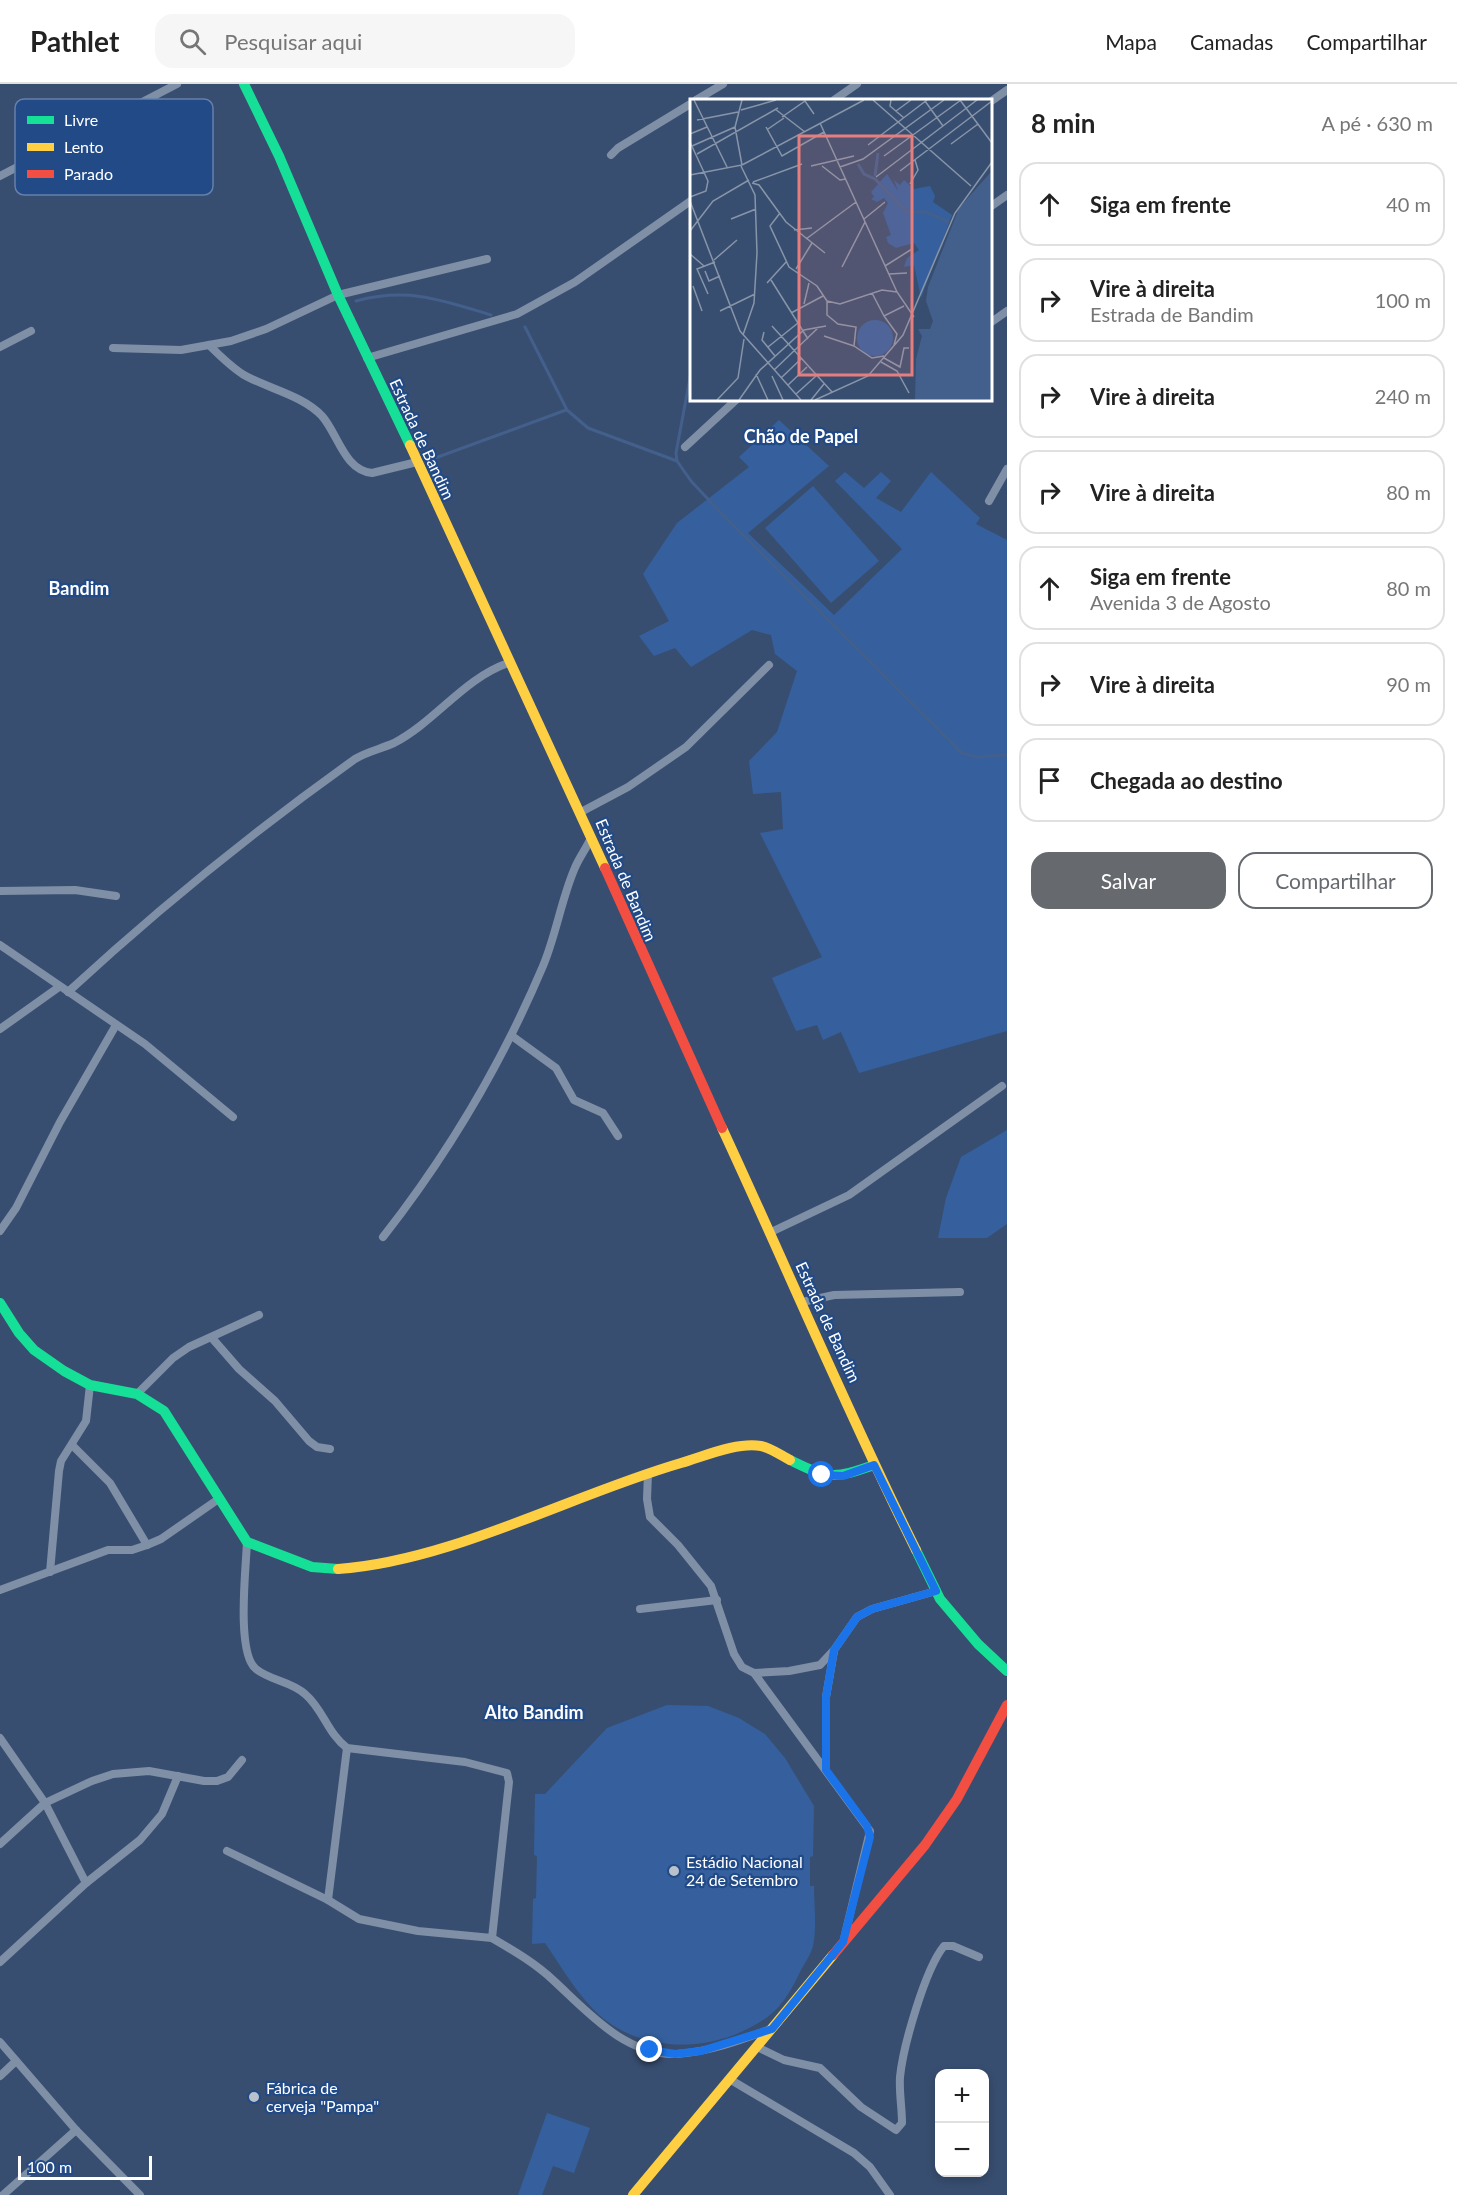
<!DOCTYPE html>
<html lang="pt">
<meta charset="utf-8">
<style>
body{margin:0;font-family:Lato,sans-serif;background:#f6f6f6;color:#222}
.controls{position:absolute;right:18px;bottom:18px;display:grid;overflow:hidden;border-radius:12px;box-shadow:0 3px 9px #0003}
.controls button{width:54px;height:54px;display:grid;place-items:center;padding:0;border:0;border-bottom:2px solid #e0e0e0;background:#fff;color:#222;font:30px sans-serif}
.scale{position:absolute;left:18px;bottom:15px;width:134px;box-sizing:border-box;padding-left:6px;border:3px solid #fff;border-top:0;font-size:16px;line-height:21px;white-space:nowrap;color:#fff;-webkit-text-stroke:4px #214a87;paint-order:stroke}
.stop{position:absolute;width:18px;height:18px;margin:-14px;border:4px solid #1a73e8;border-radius:50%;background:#fff}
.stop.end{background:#1a73e8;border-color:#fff;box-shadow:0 2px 6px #0008}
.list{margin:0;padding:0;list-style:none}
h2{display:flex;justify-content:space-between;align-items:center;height:78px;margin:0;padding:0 24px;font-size:26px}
h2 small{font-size:20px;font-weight:400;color:#767676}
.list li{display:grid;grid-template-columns:39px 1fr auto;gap:18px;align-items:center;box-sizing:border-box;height:84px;margin:0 12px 12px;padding:0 12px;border:2px solid #e0e0e0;border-radius:18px}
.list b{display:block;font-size:22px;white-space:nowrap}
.list p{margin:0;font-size:20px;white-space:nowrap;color:#767676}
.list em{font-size:20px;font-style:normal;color:#767676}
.actions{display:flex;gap:12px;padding:18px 24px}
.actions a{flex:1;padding:14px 0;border:2px solid #666a6f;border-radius:18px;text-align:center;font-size:21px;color:#666a6f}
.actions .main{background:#666a6f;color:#fff}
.icon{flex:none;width:33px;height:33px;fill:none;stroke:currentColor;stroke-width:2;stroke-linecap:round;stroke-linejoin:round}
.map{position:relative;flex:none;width:1007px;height:2111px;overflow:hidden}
header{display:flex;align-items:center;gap:36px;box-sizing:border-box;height:84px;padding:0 30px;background:#fff;border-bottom:2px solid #e0e0e0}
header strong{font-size:28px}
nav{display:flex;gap:33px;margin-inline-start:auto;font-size:21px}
.search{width:420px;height:54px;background:#f6f6f6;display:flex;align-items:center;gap:15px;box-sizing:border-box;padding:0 21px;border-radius:18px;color:#767676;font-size:22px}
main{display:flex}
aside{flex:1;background:#fff}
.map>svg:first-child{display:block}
.green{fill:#35609d}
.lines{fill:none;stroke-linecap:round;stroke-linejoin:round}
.stream{stroke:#435f8b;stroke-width:3}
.street{stroke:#7f8fa6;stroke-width:8}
.fast{stroke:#16e098;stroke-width:10}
.slow{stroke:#ffcf43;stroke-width:10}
.jam{stroke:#f24e42;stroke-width:10}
.route{stroke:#1a73e8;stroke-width:8}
.poi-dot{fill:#b9c1cd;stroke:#214a87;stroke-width:2}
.labels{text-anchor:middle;stroke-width:4.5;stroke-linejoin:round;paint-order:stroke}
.street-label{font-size:16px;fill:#fff;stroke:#214a87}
.poi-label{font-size:16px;fill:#fff;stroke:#214a87;text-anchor:start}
.neighbourhood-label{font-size:18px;font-weight:bold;fill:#fff;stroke:#214a87}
.inset-river{fill:none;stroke:#435f8b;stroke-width:3}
.inset-road{fill:none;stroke:#8895a9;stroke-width:1.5}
.view{fill:#e67e7e;fill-opacity:0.15;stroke:#e67e7e;stroke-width:3}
.inset-edge{fill:none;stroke:#fff;stroke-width:3}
.key{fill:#214a87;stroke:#6480ab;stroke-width:1.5}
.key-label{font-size:16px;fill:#fff}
</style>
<header>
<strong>Pathlet</strong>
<div class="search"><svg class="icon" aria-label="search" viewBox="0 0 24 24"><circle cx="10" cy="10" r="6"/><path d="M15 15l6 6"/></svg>Pesquisar aqui</div>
<nav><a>Mapa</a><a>Camadas</a><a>Compartilhar</a></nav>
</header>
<main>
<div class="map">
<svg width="1007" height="2111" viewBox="0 0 1007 2111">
<rect width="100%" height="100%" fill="#384e70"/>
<g class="green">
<path d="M779,336L829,382L748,449L834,531L902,465L835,397L845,388L864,404L881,388L891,397L876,414L901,428L931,388L980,434L976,440L1007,456V947L859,989L841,948L823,956L817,941L796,947L772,894L822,873L760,749L783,745L781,708L753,710L749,677L777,648L797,587L775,570L771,551L752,546L691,583L675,564L654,572L639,552L669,537L643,490L677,439L749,383L739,373Z"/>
<path d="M813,402L879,477L831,519L765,444Z"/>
<path d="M1007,1046V1140L987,1154H938L946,1114L961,1073Z"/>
<path d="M667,1621L708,1622L739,1634L765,1650L785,1674L814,1722L813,1772L810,1773V1802H814C814,1821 817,1843 813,1862C811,1870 805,1879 801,1886C794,1901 784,1920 770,1931C724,1966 656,1972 608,1938C582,1919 563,1885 545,1859L532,1860L533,1815L536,1814L537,1772L534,1771L535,1710H545L607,1644Z"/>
<path d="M547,2029L590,2044L574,2089L553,2082L542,2111H518Z"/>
</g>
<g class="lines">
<g class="stream">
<path d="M356,217C408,203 442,216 491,231"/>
<path d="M525,243L567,326L588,344L677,377L691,397L721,429L962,669L977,673L1007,671"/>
<path d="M427,377L566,326"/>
<path d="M677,377L676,369L692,283"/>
</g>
<g class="street">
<path d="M696,16L723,0"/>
<path d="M834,16L857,0"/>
<path d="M990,18L1007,6"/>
<path d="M611,71L618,64L692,19"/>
<path d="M0,92L177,0"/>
<path d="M990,123L1007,111"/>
<path d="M990,239L1007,227"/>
<path d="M209,261C220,272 231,283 244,291C269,305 302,311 322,332C338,350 344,386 372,389L417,378"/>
<path d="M0,263L31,247"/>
<path d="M113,264L181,266L231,257L266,245L338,211L487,175"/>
<path d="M367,274L517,230L575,198L692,116"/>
<path d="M685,363L737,315"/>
<path d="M989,417L1007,385"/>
<path d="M581,728L628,703L686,663L769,581"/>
<path d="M0,807L75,806L116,812"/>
<path d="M0,861L145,960L233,1033"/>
<path d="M68,908C159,824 254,747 355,675C368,667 381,665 394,659C436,637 463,595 508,579"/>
<path d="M0,945L59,903"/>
<path d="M512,952L556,984L574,1016L603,1029L618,1052"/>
<path d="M0,1147L16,1124L60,1038L116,941"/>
<path d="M769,1149L849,1111L1002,1002"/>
<path d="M383,1153C448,1070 502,979 543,882C556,851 561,817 574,786C578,775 586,765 591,754"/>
<path d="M802,1218L834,1211L960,1208"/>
<path d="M212,1254L239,1285L275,1317L309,1357L317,1363L330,1365"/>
<path d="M137,1310L173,1274L189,1263L259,1231"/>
<path d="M72,1361L110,1399L147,1461"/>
<path d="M648,1389L647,1415L650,1433L678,1461L711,1502L734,1570L742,1583L754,1589L789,1587L820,1581L834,1566L857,1533L872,1525L936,1507"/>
<path d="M247,1458C246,1484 236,1569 256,1585C271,1597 291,1597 305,1610C323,1625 328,1650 347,1664L465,1678L507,1689L509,1698L492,1854C514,1867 535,1879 553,1896C587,1927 625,1972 677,1970C709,1968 741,1956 771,1945"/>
<path d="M50,1488L59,1387L61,1377L86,1337L90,1301"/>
<path d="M0,1506L108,1466H132L147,1461L161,1455L220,1414"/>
<path d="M640,1525L717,1516"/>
<path d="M754,1589L870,1747L844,1855"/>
<path d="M0,1654L45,1719L86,1799"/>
<path d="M826,1686V1613L834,1567"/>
<path d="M0,1760L45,1719L92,1697L113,1690L149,1687L204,1697H217L228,1693L242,1676"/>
<path d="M227,1767L328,1816L359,1835L418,1847L492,1854"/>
<path d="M328,1816L347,1664"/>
<path d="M0,1878L86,1799L140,1756L162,1730L178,1692"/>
<path d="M0,1958L76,2046L140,2111"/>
<path d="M757,1963L784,1976L820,1984L861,2023L896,2046L902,2039C902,2024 899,2008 900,1993C903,1963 925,1885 944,1862H953L979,1873"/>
<path d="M0,1992L16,1977"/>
<path d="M731,1996L854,2069L870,2083L890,2111"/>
<path d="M3,2111L76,2046"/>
</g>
<g class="fast">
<path d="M244,0L279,72L338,211L410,361"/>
<path d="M0,1219L19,1249L34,1266L64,1287L90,1301L137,1310L164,1327L247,1458L312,1483L338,1485"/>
<path d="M790,1376C828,1395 834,1395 874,1381"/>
<path d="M916,1466L940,1515L978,1560L1007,1587"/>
</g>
<g class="slow">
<path d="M410,361L605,784"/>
<path d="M722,1044C787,1184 847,1327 916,1466"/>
<path d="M338,1485C451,1477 571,1411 681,1379C705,1372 736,1358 761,1362C771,1364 782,1372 790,1376"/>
<path d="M633,2111L833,1871"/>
</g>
<g class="jam">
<path d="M605,784L722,1044"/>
<path d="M833,1871L925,1761L957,1715L1007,1621"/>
</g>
</g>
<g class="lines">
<path class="route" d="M650,1966L675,1970L701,1967L772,1945L843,1858L870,1753L867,1742L826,1686V1613L834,1566L857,1533L872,1525L936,1507L874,1381L843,1392L822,1391"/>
</g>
<g class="poi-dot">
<circle cx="674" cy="1787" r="6"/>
<circle cx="254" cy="2013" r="6"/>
</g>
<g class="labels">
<g class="street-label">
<text transform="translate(422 355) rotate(65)" y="6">Estrada de Bandim</text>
<text transform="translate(626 796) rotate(67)" y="6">Estrada de Bandim</text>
<text transform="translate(828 1238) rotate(65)" y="6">Estrada de Bandim</text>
</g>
<g class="poi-label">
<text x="686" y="1784">Estádio Nacional<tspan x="686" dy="18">24 de Setembro</tspan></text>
<text x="266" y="2010">Fábrica de<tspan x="266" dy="18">cerveja "Pampa"</tspan></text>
</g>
<g class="neighbourhood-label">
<text x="801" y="359">Chão de Papel</text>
<text x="79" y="511">Bandim</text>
<text x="534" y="1635">Alto Bandim</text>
</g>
</g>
<g transform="translate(690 15)">
<rect width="302" height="302" fill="#384e70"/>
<path d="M197,75L208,92L204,81L210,86L214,81L224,90L240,87L245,97L243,103L262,116L231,199L224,166L214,168L217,159L229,151L224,144L206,149L198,144L196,138L201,136L193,114L198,104L194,99L187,103L181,100L184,98L181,93ZM167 239a18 18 0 1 1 36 0a18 18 0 1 1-36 0Z" fill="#35609d"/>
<path d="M301,73V301H225L226,260L232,237L228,230H240L243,222L236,202L238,188L269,109Z" fill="#435f8b"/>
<path class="inset-river" d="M168,65L174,75L185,80L217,113H236L259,123M185,77L188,54"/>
<path class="inset-road" d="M4,1L37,68M183,1L281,87M201,1L200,7L214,19M270,1L302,44M235,2L253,27M85,10L115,33M51,11L86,1M206,12L221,1M92,18L115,2L124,15M7,21L48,13M130,24L207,193L224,218M76,28L92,57L134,33M78,30L94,19M0,35L17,28M0,43L18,82L16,92L0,98M261,45L288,25M178,46L237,1M2,47L45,28M7,55L88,9M194,57L271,1M52,66L174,1M51,67L65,96L67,154L64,204L53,236M121,67L164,57M132,67L150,81L156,80M150,68L173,60L254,1M210,72L302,2M0,76L52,66L45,28L52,1M186,78L287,1M63,83L112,65M62,84L69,86L96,123L135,154M220,85L228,71L225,61M0,102L50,232L111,301M90,114L80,127L99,168L127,187L137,202L150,205L192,191L207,193M41,120L66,110M174,120L195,103M104,131L122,129M0,132L23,102L59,81M116,140L166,103M0,155L14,167M24,161L47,141M195,167L222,150M152,168L175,123M106,170L122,144M15,172L19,182L30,177M199,175L217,174M81,181L118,240M77,184L97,162M3,187L12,212M182,194L194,217L214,207M18,195L7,170L25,163M137,202V216L148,225L166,228L164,247L182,259L194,257M114,205L119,184M30,212L65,195M101,214L133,197M194,217L207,235L204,246M82,227L142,293M74,233L72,241L85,257M134,237L164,247M78,248L108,224M194,259L210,268L214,249H219M191,263L207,272L219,294M84,271L129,228M66,275L78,301M82,277L93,301M91,279L111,260M98,286L117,268M106,295L126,277M27,301L48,279L54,240M49,301L70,271L114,231L136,227M121,301L134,285M125,301L178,277L213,236L265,114L302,63"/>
<path class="view" d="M109,37H222V276H109Z"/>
<rect width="302" height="302" class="inset-edge"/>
</g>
<rect x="15" y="15" width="198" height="96" rx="9" class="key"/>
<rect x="27" y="32" width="27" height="8" fill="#16e098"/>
<rect x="27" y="59" width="27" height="8" fill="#ffcf43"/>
<rect x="27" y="86" width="27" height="8" fill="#f24e42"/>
<g class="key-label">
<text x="64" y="42">Livre</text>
<text x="64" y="69">Lento</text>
<text x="64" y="96">Parado</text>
</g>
</svg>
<div class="controls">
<button>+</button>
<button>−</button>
</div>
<div class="scale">100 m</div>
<div class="stop" style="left:822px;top:1391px"></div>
<div class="stop end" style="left:650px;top:1966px"></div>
</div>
<aside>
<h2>8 min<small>A pé · 630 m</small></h2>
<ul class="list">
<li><svg class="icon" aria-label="ahead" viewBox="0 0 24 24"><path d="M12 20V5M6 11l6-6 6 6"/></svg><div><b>Siga em frente</b></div><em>40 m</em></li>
<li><svg class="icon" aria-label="right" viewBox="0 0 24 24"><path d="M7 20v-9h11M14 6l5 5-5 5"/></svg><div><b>Vire à direita</b><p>Estrada de Bandim</p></div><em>100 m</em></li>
<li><svg class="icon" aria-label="right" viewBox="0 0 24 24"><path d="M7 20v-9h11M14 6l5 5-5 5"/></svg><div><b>Vire à direita</b></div><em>240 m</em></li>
<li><svg class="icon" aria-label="right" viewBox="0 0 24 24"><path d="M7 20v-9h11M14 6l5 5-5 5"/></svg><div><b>Vire à direita</b></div><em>80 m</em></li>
<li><svg class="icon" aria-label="ahead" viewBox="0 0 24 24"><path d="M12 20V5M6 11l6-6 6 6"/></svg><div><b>Siga em frente</b><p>Avenida 3 de Agosto</p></div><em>80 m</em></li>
<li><svg class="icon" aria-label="right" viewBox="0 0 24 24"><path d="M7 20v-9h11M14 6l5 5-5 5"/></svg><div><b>Vire à direita</b></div><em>90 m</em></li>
<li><svg class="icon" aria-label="arrive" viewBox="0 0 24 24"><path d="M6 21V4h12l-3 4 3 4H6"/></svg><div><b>Chegada ao destino</b></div></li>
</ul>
<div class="actions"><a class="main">Salvar</a><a>Compartilhar</a></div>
</aside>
</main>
